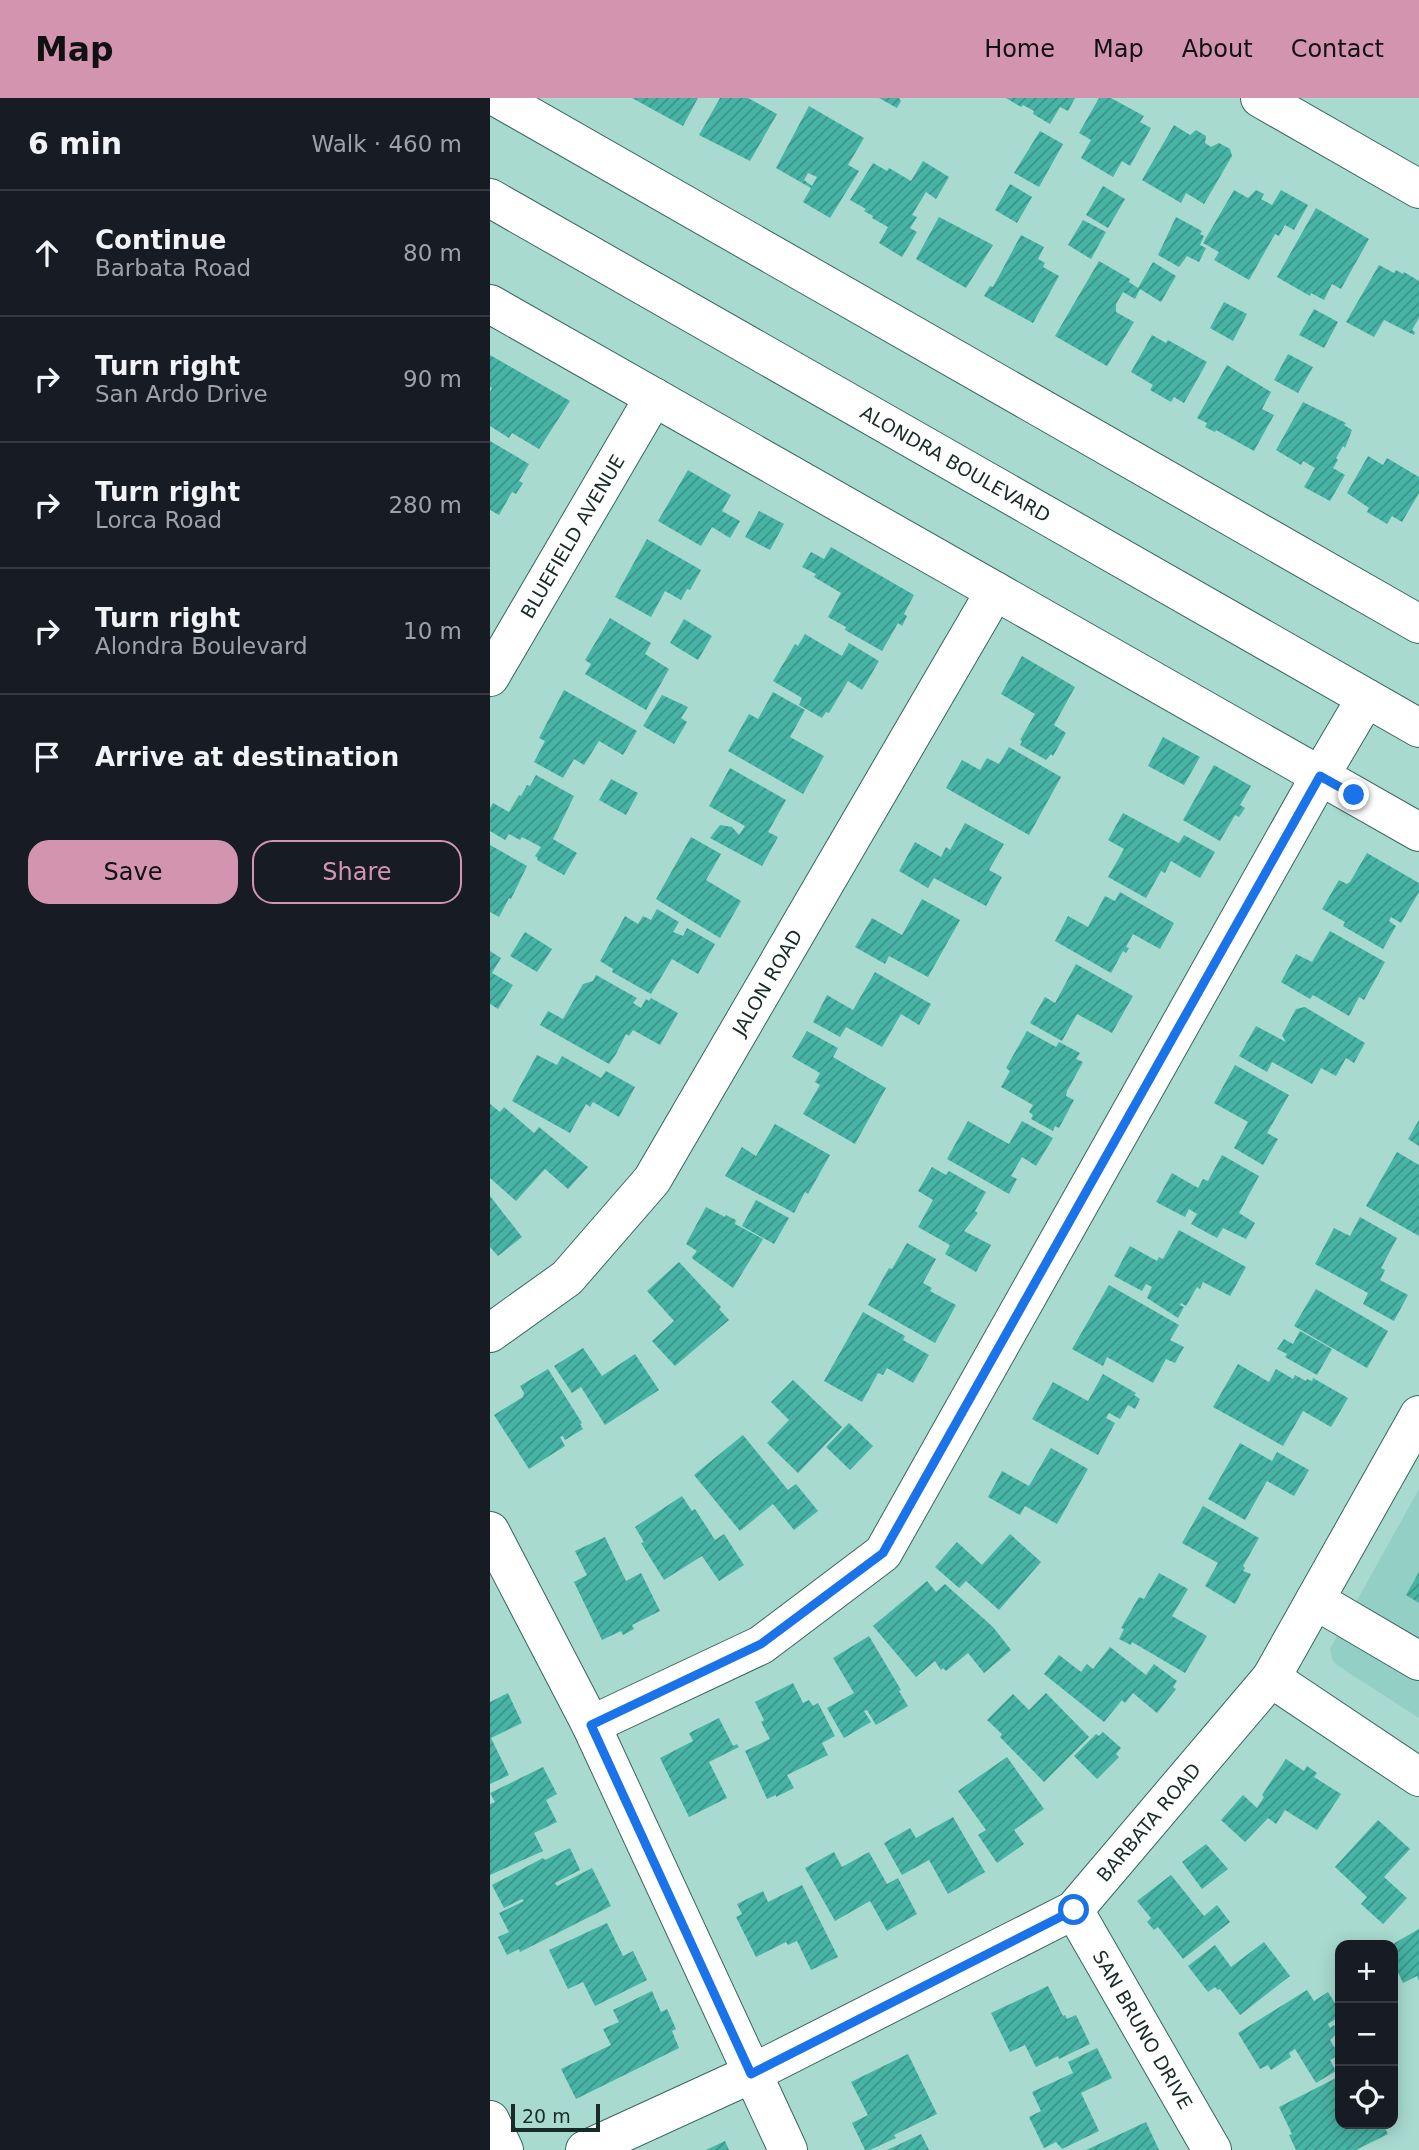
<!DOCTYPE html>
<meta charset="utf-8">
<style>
body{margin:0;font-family:"DejaVu Sans",sans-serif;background:#242831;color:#f1f3f6}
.controls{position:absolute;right:21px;bottom:21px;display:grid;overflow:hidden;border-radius:14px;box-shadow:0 4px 18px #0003}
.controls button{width:63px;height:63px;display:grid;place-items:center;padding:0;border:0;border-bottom:2px solid #363941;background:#171b24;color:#f1f3f6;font:35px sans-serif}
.scale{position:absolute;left:21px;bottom:18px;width:89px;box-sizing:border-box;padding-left:7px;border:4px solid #182b28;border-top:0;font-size:19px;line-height:24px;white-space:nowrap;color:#182b28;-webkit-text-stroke:5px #a8dad0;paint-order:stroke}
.stop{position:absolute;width:21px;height:21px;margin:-16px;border:5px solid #1a73e8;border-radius:50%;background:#fff}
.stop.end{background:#1a73e8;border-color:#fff;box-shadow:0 2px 7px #0008}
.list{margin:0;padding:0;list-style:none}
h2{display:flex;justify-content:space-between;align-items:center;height:91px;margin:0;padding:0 28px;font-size:30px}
h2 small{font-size:23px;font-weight:400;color:#9ea1a6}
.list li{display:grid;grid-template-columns:46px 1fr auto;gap:21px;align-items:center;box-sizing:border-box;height:126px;padding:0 28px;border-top:2px solid #363941}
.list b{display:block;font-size:26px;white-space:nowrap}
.list p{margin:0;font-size:23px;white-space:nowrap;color:#9ea1a6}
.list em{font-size:23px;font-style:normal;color:#9ea1a6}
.actions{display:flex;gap:14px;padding:21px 28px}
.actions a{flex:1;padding:16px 0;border:2px solid #d394b0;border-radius:21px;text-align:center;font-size:24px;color:#d394b0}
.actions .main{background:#d394b0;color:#111}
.icon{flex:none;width:38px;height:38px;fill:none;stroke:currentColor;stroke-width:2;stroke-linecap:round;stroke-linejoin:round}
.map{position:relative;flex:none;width:929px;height:2052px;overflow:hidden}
header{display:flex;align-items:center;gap:42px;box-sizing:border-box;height:98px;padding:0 35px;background:#d394b0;color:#111}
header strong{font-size:33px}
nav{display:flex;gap:38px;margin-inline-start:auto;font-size:24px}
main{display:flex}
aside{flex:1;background:#171b24}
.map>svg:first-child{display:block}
.built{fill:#93cfc4}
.building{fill:url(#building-hatch);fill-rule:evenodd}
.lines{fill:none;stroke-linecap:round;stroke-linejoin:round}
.minor-casing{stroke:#38675f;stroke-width:40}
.major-casing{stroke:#38675f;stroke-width:40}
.minor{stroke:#fff;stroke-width:38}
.major{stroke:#fff;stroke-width:38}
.route{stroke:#1a73e8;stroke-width:9}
.labels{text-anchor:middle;stroke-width:5;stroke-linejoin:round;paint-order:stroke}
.street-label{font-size:19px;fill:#182b28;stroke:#a8dad0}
</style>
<header>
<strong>Map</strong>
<nav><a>Home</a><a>Map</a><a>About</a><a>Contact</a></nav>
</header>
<main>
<aside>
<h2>6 min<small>Walk · 460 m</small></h2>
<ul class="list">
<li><svg class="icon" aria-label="ahead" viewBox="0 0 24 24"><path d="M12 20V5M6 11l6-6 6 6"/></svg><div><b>Continue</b><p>Barbata Road</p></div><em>80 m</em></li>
<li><svg class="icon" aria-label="right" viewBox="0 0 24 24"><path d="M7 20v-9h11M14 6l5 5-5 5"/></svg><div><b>Turn right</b><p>San Ardo Drive</p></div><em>90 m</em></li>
<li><svg class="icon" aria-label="right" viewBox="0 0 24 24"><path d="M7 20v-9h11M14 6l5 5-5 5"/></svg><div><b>Turn right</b><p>Lorca Road</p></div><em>280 m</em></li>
<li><svg class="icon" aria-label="right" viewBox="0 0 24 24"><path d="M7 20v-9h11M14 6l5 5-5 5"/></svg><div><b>Turn right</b><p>Alondra Boulevard</p></div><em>10 m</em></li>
<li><svg class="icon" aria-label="arrive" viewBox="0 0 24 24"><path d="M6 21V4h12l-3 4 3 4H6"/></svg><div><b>Arrive at destination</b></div></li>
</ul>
<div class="actions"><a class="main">Save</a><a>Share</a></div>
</aside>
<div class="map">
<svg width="929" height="2052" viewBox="0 0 929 2052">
<defs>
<pattern id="building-hatch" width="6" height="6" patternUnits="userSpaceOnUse" patternTransform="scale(1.75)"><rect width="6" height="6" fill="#47b4a5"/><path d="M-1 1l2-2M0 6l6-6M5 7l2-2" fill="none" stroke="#3a9386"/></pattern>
</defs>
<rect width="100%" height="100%" fill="#a8dad0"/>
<path class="built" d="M929,1391V1620L847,1567L842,1561L840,1551Z"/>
<g class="building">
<path d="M142,0H208L193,28Z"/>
<path d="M230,0H258L287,16L260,63L209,37Z"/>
<path d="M389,0H409L411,3L407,10Z"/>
<path d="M516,0H585L578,13L570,9L560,26L543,16L544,13L533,7L531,9Z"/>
<path d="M609,0H621L654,18L650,24L661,30L640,68L632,63L623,79L591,60L601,42L589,35Z"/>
<path d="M319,8L374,40L358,67L369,73L340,120L313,104L321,90L286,70ZM318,75L327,79L322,88L314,82Z"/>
<path d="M684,27L700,37L706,32L716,38L715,45L721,49L729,45L740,51L742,58L714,106L696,95L691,105L652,82Z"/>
<path d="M550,33L573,46L549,89L524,75Z"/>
<path d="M433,63L459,79L446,101L436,94L422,117L427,119L420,130L427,134L412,159L389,145L398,129L382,120L383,118L374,113L376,111L360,102L383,65L397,73L399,70L421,83Z"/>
<path d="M520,86L542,99L527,125L505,112Z"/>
<path d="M613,88L635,101L618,130L596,117Z"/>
<path d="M744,92L758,100L766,92L774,96L771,101L782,107L791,92L818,107L804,132L795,127L789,138L785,136L759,182L724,162L729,154L713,145Z"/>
<path d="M826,110L879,141L851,191L842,186L834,202L821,195L820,198L787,179Z"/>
<path d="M449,119L503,147L476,190L426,161Z"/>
<path d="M686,119L712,133L710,136L714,138L710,147L716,150L709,164L697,158L689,169L668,157Z"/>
<path d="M593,122L616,134L601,161L578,147Z"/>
<path d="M531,137L554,149L548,161L555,165L553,169L569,178L543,225L494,198L500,188L503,189Z"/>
<path d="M609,163L640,181L639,184L648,190L663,164L686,178L671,204L650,191L645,201L633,194L626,206V214L644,224L617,268L565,238Z"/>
<path d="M889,167L904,175L906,172L913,176L914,174L929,183V220L922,232L925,234L924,237L894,222L884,239L856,224Z"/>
<path d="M734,204L757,216L743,243L720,230Z"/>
<path d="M824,211L848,224L834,250L809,237Z"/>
<path d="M662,237L676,245L678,242L717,264L694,305L684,299L681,304L660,292L663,287L641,274Z"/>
<path d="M798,256L823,269L808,295L784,282Z"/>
<path d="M0,257L80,303L49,351L22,335L19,340L0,328V294L2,290L0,289Z"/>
<path d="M737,267L781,294L772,311L784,317L764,353L726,332L725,334L715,329L717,325L707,320Z"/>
<path d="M813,304L856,325L854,327L862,332L855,350L853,348L846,360L848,362L843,370L855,377L840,403L814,389L825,370L813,363L811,367L786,352Z"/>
<path d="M0,343L39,366L29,383L33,385L26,396L22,394L9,417L0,412Z"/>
<path d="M878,358L893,367L897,360L929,379V395L912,424L902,418L897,426L877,414L879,410L857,395Z"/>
<path d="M198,372L241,397L232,413L250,423L240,440L222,429L211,448L168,423Z"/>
<path d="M269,413L294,426L280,452L255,439Z"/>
<path d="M157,441L211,472L200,492L197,491L191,502L175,493L161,519L125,499Z"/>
<path d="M341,449L424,497L414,516L417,518L412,528L408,525L392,553L355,532L356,529L338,519L351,495L324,479L326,476L312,469L321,454L334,461Z"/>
<path d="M120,520L161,545L155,556L179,571L156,612L95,576L101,566L95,562Z"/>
<path d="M194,521L222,538L208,562L180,545Z"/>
<path d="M315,536L352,558L359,545L389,563L372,592L358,583L339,615L336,614L332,620L309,607L312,600L283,583L305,546L308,548Z"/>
<path d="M532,558L585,589L564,627L576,635L563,658L561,656L556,662L530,647L532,643L530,642L545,616L511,596Z"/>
<path d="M74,592L147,633L133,657L109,643L94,667L84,661L73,680L44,664L55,643L49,640Z"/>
<path d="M283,594L315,612L300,639L334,658L313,696L238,653L259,616L268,621Z"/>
<path d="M172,597L198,609L191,620L197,624L184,646L153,628Z"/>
<path d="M673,639L710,659L694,687L658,668Z"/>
<path d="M519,649L571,679L539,737L456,690L472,662L490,672L497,660L509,666Z"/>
<path d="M724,667L761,688L750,707L755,710L749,719L745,717L730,743L693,722Z"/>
<path d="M240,670L296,702L278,734L288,739L272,768L220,740L230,727L242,729L249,737L255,728L219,708Z"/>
<path d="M46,677L84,698L63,741L87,755L74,777L47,762L48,760L45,758L51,749L32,739L30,742L19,736L15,742L0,733V710L3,705L19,714L29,697L31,698L37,687L40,688Z"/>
<path d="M121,681L148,695L136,717L109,702Z"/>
<path d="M633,715L689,745L694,737L725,754L710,780L681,763L675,775L671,773L656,800L618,779L634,751L618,742Z"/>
<path d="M475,725L514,746L499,772L512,779L496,808L444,780L438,790L409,773L425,744L451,759L456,749L460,752Z"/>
<path d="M201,739L231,756L216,782L251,803L230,840L166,801Z"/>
<path d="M0,747L37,768L21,801L19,800L9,819L0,814Z"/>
<path d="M877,755L929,785V794L911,825L901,819L899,823L906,828L893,851L853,828L855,824L832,811L849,782L857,786L860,784Z"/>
<path d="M630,794L684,825L670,851L643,836L636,849L639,850L636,855L633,853L621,875L565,843L578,818L598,829L615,798L625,803Z"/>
<path d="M432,801L470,822L438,879L399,858L395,866L365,849L382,820L412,837Z"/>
<path d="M167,811L189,824L183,834L193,838L197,830L225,846L208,876L182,861L161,896L122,874L123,871L110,863L135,818L148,826L153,818L161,822Z"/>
<path d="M840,833L895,864L874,902L869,899L859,918L823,897L820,901L791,884L806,856L822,864Z"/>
<path d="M35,834L62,851L47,874L20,858Z"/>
<path d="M0,853L11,860L2,875L23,887L8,911L0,906Z"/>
<path d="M586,866L643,898L622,935L587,916L572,943L540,925L555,899L565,905Z"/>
<path d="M385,874L441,906L429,927L411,916L392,949L356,929L350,939L323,924L337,897L363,912Z"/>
<path d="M106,877L147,900L143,905L151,910L156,901L159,903L161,900L188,915L170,947L143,932L139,938L136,936L126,956L119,966L50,927L58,913L73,921L93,886L103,883Z"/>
<path d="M815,909L875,945L864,965L856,960L846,978L831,970L822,986L782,964L777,974L749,958L766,928L796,944L792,937L806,911Z"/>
<path d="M317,933L348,950L343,959L396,990L365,1046L313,1016L330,987L325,984L330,975L302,959Z"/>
<path d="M537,933L566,949L569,944L590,955L586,961L593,964L577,993L576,998L584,1002L569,1030L565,1028L563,1033L541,1021L543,1017L539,1014L543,1007L511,989L520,973L516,970Z"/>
<path d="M47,957L67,967L72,958L111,980L116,973L145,989L129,1019L103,1004L100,1009L96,1006L80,1035L22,1003Z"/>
<path d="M745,967L799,997L777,1035L788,1041L773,1067L744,1050L758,1024L724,1005Z"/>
<path d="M0,1006L10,1014L14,1009L44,1035L49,1029L98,1069L78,1091L55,1071L26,1103L0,1080Z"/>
<path d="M929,1022V1048L918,1041Z"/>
<path d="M478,1023L519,1046L532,1023L563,1040L546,1068L532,1059L521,1078L527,1081L519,1096L457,1061Z"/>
<path d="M285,1026L340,1057L318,1096L315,1094L304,1115L235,1078L252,1049L266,1058Z"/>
<path d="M907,1054L929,1067V1138L876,1108Z"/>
<path d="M732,1057L769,1078L749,1115L765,1125L756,1141L733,1130L727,1140L701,1126L707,1116L699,1111L695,1119L666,1104L682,1075L708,1090L713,1081L718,1083Z"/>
<path d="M442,1069L456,1077L459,1073L496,1094L485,1113L488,1115L474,1133L501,1147L486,1174L455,1156L460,1147L428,1129L443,1102L428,1093Z"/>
<path d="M0,1098L32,1139L8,1158L0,1149Z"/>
<path d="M266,1102L299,1120L284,1146L252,1128Z"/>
<path d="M216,1109L235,1119L236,1117L246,1122L245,1126L273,1141L243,1190L203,1161L202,1159L207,1153L196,1146Z"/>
<path d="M870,1119L907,1140L891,1170L895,1172L890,1182L918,1197L904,1223L873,1206L878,1195L825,1166L844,1130L860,1138Z"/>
<path d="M689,1132L756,1169L740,1198L713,1184L710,1191L707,1189L696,1208L691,1205L690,1207L694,1209L688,1220L657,1200L662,1189L656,1186L652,1193L624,1178L640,1148L667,1163L669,1159L673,1161Z"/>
<path d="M417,1145L446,1161L433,1185L442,1190L440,1193L466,1207L445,1245L378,1207L399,1170L402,1171Z"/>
<path d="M189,1164L231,1209L229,1211L239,1222L185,1268L162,1243L184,1223L157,1193Z"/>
<path d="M619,1187L689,1227L680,1242L694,1249L685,1265L676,1261L663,1285L617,1259L613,1268L582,1251Z"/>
<path d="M826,1191L898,1233L877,1270L804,1228Z"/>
<path d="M373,1214L415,1238L413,1242L439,1257L423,1285L397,1270L393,1277L388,1275L372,1304L334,1283Z"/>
<path d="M810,1233L842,1251L827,1277L795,1259L797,1256L787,1251L794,1241L803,1246Z"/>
<path d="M93,1250L112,1278L145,1256L169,1292L115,1327L91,1289L82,1295L64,1268Z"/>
<path d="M748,1266L779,1284L786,1271L803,1281L805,1277L816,1283L817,1281L822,1283L823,1280L858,1300L841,1329L813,1313L793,1348L723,1309Z"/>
<path d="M58,1271L92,1325L90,1326L93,1331L75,1342L73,1338L70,1339L75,1348L39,1371L4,1317L33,1299L34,1295L30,1288Z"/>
<path d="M613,1276L646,1295L644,1297L650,1301L645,1311L638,1307L630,1321L619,1315L616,1320L625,1325L608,1357L542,1321L563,1284L598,1303Z"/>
<path d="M303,1282L352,1329L308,1375L277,1345L299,1322L281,1304Z"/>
<path d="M359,1325L383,1348L360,1372L336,1349Z"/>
<path d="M253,1337L298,1392L306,1386L328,1413L304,1432L283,1406L250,1433L204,1377Z"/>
<path d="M750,1345L782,1363L787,1354L819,1372L804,1398L777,1383L755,1422L718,1401Z"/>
<path d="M561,1350L598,1371L567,1426L535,1408L530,1417L498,1399L512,1373L539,1388Z"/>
<path d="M192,1398L202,1413L205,1411L225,1442L234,1436L254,1467L229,1483L212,1458L174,1482L151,1445L154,1444L145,1429Z"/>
<path d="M713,1408L769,1440L753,1468L755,1470L753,1473L761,1476L745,1506L715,1488L728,1465L692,1445Z"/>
<path d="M520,1436L551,1464L509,1512L476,1483L469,1490L445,1469L467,1444L492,1467Z"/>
<path d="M115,1439L136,1483L151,1475L170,1513L142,1527L144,1531L133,1537L131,1533L112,1542L84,1484L97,1477L85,1453Z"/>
<path d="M929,1474V1505L916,1497Z"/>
<path d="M669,1475L698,1491L682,1518L717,1538L695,1575L642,1544L641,1547L629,1541L634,1531L631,1530L649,1499L654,1501Z"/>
<path d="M437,1483L446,1494L455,1486L503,1529L521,1552L494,1575L478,1555L456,1573L453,1570L451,1572L445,1563L426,1579L383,1528Z"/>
<path d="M379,1538L411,1592L409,1593L418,1608L386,1627L377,1612L374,1613L381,1624L354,1640L337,1610L364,1595L343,1560Z"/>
<path d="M620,1549L656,1577L664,1566L687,1583L683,1589L686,1591L667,1615L643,1595L635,1605L632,1602L614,1624L554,1576L569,1557L591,1574L597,1566L603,1571Z"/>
<path d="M303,1585L313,1605L319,1602L323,1608L328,1605L345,1638L332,1645L338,1657L297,1677L304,1690L286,1699V1697L277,1701L255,1653L280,1641L271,1624L274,1622L265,1604Z"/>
<path d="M18,1595L32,1625L1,1640L19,1677L0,1686V1604Z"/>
<path d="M556,1595L599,1639L554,1684L510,1639L512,1636L497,1622L523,1596L539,1612Z"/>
<path d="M229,1620L243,1648L247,1646L249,1649L219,1664L237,1700L199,1719L170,1660L203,1643L199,1635Z"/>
<path d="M613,1634L631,1650L626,1656L629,1659L607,1681L584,1658L606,1636L609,1638Z"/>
<path d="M517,1659L554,1711L524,1732L534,1746L507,1765L488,1737L496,1732L468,1693Z"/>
<path d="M796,1661L814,1673L817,1668L827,1675L824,1679L851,1696L827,1732L795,1712L786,1726L778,1720L755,1744L731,1722L753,1697L767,1710L774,1699L772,1697Z"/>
<path d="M53,1669L67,1696L56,1702L67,1724L44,1735L53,1753L0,1777V1706L5,1704L0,1695Z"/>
<path d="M463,1719L495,1774L458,1796L439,1762L412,1777L394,1745L420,1730L426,1740Z"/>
<path d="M888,1722L920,1751L894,1779L917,1800L893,1826L871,1806L877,1799L845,1769Z"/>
<path d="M716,1746L738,1771L712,1791L692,1764Z"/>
<path d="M80,1750L90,1772L65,1785L67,1788L102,1770L121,1808L30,1854L29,1851L17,1857L8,1839L19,1834L9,1815L34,1803L32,1801L14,1810L2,1787L53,1760L55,1762Z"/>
<path d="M344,1754L352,1769L379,1754L397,1786L408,1780L427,1816L397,1833L380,1803L345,1823L315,1770Z"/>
<path d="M681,1777L714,1818L727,1807L740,1824L693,1861L668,1829L664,1832L657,1824L661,1820L647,1803Z"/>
<path d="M312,1787L348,1859L321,1872L307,1843L298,1847L296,1844L266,1859L246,1819L252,1816L247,1806L273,1793L278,1804Z"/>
<path d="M117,1825L133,1858L143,1853L157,1882L105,1908L93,1884L78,1891L59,1852Z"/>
<path d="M929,1831V1883L927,1878L913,1885L903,1864V1846Z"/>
<path d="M774,1844L800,1878L750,1917L730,1891L728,1892L725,1889L718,1894L698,1868L725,1847L741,1869Z"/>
<path d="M558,1888L573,1918L575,1917L577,1921L586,1917L600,1946L569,1961L568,1958L546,1969L535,1947L520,1954L501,1915Z"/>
<path d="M817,1892L824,1903L838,1894L850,1913V1918L838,1926L840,1930L844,1927L848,1934L840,1942L849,1957L840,1962L846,1973L826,1985L805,1951L799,1955L801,1959L781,1972L778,1967L770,1971L748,1935Z"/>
<path d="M162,1893L171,1914L177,1911L186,1931L182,1933L189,1950L86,2001L71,1971L121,1947L113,1931L129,1924L123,1912Z"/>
<path d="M607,1950L622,1980L591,1995L609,2033L572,2051L566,2044L554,2050L539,2019L551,2013L542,1994L583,1975L578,1964Z"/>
<path d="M418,1956L447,2016L404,2037L406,2040L380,2052H375L362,2025L378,2017L361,1984Z"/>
<path d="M850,1978V2026H893L898,2036L866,2052H806L799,2037L802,2036L789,2009Z"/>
<path d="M656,2024L669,2052H596Z"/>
<path d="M431,2036L439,2052H397Z"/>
<path d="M235,2043L239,2052H216Z"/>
</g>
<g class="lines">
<g class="minor-casing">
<g id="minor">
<path d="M8,0L929,526"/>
<path d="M770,0L929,91"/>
<path d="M0,206L929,734"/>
<path id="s1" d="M0,579L164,299"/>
<path id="s2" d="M0,1235L77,1180L162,1082L505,493"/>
<path d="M0,1433L101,1627L298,2052"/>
<path d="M825,1502L929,1563"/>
<path d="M781,1580L929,1679"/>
<path d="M101,1627L271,1547L393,1455L830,678L876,600"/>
<path id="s3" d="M584,1812L722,2052"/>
<path id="s4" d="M95,2052L261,1976L584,1812L781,1580L929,1317"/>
</g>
</g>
<g class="major-casing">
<g id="major">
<path id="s5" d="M0,100L929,630"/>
<path d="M0,2022L14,2052"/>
</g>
</g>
<use href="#minor" class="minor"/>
<use href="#major" class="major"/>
</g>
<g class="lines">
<path class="route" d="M584,1812L261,1976L101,1627L271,1546L393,1455L830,678L864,697"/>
</g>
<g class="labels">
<g class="street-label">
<text dy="7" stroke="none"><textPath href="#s5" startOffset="536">ALONDRA BOULEVARD</textPath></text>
<text dy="7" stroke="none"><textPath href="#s1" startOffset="163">BLUEFIELD AVENUE</textPath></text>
<text dy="7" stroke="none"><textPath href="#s2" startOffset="453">JALON ROAD</textPath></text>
<text dy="7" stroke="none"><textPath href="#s4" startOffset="660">BARBATA ROAD</textPath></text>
<text dy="7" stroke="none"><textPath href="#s3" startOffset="138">SAN BRUNO DRIVE</textPath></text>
</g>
</g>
</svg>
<div class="controls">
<button>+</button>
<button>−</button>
<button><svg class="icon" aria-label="locate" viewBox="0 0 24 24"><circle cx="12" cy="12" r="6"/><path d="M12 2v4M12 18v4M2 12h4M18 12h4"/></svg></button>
</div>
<div class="scale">20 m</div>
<div class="stop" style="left:584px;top:1812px"></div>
<div class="stop end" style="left:864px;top:697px"></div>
</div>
</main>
